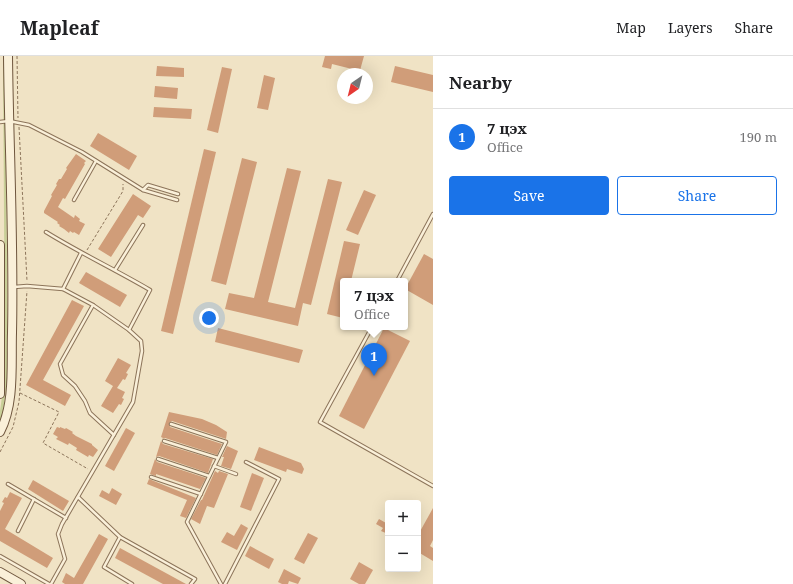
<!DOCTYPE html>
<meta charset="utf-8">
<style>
body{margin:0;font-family:"Noto Serif",serif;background:#f6f6f6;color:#202124}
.controls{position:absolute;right:12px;bottom:12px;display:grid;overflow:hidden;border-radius:4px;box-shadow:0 4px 16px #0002}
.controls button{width:36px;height:36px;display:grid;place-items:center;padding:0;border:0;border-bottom:1px solid #e0e0e0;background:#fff;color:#202124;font:20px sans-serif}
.compass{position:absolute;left:337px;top:12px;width:36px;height:36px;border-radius:50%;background:#fff;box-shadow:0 4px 16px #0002;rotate:215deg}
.you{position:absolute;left:209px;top:262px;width:14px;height:14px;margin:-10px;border:3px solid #fff;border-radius:50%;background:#1a73e8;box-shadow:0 0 0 6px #1a73e833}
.badge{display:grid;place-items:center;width:26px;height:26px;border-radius:50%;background:#1a73e8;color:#fff;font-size:13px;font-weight:700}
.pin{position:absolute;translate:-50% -33px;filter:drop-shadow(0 1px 2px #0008)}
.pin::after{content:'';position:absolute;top:21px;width:14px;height:12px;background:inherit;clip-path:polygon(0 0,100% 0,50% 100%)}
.popup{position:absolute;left:340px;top:222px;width:68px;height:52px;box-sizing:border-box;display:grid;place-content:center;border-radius:4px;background:#fff;filter:drop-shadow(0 1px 3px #0005);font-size:13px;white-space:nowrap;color:#757577}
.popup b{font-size:15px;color:#202124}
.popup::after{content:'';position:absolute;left:50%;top:100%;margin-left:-8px;border:8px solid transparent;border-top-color:#fff}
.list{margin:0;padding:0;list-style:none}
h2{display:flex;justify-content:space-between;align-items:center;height:52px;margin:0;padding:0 16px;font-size:17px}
h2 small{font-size:13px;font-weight:400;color:#757577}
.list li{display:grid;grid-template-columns:26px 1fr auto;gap:12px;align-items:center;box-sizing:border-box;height:56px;padding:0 16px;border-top:1px solid #e0e0e0}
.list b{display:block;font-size:15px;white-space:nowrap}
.list p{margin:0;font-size:13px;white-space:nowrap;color:#757577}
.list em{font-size:13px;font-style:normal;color:#757577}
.actions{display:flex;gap:8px;padding:12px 16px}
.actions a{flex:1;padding:9px 0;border:1px solid #1a73e8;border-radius:4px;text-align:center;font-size:14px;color:#1a73e8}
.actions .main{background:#1a73e8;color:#fff}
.map{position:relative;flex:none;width:433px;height:528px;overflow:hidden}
header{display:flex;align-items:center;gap:24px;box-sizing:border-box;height:56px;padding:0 20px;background:#fff;border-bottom:1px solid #e0e0e0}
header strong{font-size:19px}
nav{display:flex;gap:22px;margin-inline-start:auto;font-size:14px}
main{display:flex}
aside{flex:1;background:#fff}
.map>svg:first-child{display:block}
.green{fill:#c9cf98}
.building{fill:#d09d79}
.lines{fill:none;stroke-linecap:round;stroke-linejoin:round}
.lane-casing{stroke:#8c745a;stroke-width:4.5}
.secondary-casing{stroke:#6e553d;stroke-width:10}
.path{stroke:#8c745a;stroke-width:1;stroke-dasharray:3 2;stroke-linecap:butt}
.lane{stroke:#faf0d9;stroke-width:2.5}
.secondary{stroke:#faf0d9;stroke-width:8}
</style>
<header>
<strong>Mapleaf</strong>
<nav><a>Map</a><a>Layers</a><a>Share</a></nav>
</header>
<main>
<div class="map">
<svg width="433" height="528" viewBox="0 0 433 528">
<rect width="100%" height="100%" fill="#f0e3c5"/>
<path class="green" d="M3,0H5L8,319L2,363L0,366V355L5,319Z"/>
<g class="building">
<path d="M325,0H364L359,18H351L352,13L332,8L331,13L322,11Z"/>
<path d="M157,10L184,12V21L156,20Z"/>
<path d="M395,10L433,19V36L391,26Z"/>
<path d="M222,11L232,13L218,77L207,74Z"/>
<path d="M264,19L275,22L268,54L257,52Z"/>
<path d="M155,30L178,32L177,43L154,41Z"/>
<path d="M154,51L192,53L191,63L153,61Z"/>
<path d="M98,77L137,100L129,114L90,90Z"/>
<path d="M204,93L216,96L173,278L161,275Z"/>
<path d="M76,98L86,105L84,107L85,108L65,143L63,142L58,151L74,162L75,159L80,163L79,165L85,168L79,179L74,176L73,177L70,175L69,177L64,173L59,170L60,169L57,167L58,166L44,157V155L52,140L51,139L57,129L56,128L59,123H61L67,113L66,112Z"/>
<path d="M242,102L257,106L226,229L211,225Z"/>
<path d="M287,112L301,115L268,246L295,252L328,123L342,126L311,249L303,247L298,270L225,253L229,237L254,242Z"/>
<path d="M364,134L376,139L358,179L346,174Z"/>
<path d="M133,138L151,150L143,162L138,159L111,201L98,193Z"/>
<path d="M344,185L360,188L351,225H343V262L327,258Z"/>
<path d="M424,198L433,203V249L405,233Z"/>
<path d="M86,216L127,239L120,251L79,227Z"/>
<path d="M72,244L84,250L43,324L71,339L65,350L26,329Z"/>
<path d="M218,272L303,294L299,307L215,286Z"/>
<path d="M384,272L410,285L364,373L339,360Z"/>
<path d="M118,302L131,309L126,317L128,318L125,324L123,323L117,332L125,336L122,342L124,343L121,349L119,348L113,357L101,350L113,330L105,325Z"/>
<path d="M169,356L202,363L216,369L227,376L226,383L172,365L169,367L170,371L222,388L217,399L165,382L162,383L163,382L161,381Z"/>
<path d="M57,371L60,372V371L65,373L66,372L73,376L72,377L76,380L92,388V389L98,394L93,401L89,399L88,401L76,394L77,392L69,387L68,389L56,383L58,381L53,378Z"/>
<path d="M126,372L135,377L114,415L105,410Z"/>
<path d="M161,385L163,388L213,403L208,417L159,400L156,401Z"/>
<path d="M227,390L238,395L231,413L221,410L224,401H222Z"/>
<path d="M259,391L301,407L304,413L302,418L287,413L286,416L254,404Z"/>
<path d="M155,403L157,406L206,422L200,433L156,418V420L150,418Z"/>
<path d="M215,415L218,417L219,415L228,418L214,452L207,450L200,468L191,463L201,444H202Z"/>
<path d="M252,417L264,422L251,455L240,451Z"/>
<path d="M149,423L196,442L186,462L180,460L187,444L147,428Z"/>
<path d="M33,424L69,445L63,455L28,433Z"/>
<path d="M112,432L122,438L116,449L99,440L102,434L109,438Z"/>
<path d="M10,436L22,442L5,473L53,502L47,512L0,485V455L4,447L2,446L5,441L7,442Z"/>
<path d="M433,452V484L430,490L433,492V505L418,496V479Z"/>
<path d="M388,462V478L381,475L383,472L376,468L379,463L386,467Z"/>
<path d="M241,468L248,472L237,494L221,486L227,476L234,480Z"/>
<path d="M308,477L318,482L304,508L294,503Z"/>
<path d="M99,478L108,483L83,528H65L62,526L66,517L74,522Z"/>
<path d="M250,490L274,503L269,513L245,500Z"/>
<path d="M120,492L186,528H163L115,502Z"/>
<path d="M359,506L373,514L365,528H359L350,523Z"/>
<path d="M284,513L301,522L298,528L289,525L288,528H282L278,526Z"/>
</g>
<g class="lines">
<g class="lane-casing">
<g id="lane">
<path d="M0,66L9,65L29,69L82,96L143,134L177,144"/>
<path d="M143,134L148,129L178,138"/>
<path d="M74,144L96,105"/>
<path d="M46,176C80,197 116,214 150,234L129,274L141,285L142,295L133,346L62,468L58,478L65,503L51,528"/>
<path d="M115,214L143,169"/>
<path d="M397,225L433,158"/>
<path d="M14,231L27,230L63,233L93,249L129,274"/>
<path d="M63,233L81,197"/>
<path d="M93,249L60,308L63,319L75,330L85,345L90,357L114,379"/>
<path d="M372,271L320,366L433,430"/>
<path d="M171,368L226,386L187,466L221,528"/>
<path d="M164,385L218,402"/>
<path d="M158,403L209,420"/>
<path d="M214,410L236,418"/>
<path d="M151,421L201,438"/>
<path d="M8,428L66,462"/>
<path d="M78,441L120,481L104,511L132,528"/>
<path d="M18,475L34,443"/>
<path d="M120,481L195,523L191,528"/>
<path d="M0,500L49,528"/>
<path d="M225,528L279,423L246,406"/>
</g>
</g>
<g class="secondary-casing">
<g id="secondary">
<path d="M0,189V338"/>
<path d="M0,376C15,347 11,309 12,277C14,185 9,92 8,0"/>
<path d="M0,516L21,528"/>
</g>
</g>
<g class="path">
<path d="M17,0L18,62"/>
<path d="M19,71L27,225"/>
<path d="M87,194L123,135V128"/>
<path d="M20,337L59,356L43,387L88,413"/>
<path d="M0,396L13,371L19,346L27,235"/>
</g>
<use href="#lane" class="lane"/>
<use href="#secondary" class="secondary"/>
</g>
</svg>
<div class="controls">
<button>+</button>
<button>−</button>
</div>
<svg class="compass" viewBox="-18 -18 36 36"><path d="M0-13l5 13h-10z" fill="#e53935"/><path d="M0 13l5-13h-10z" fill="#757577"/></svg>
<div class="you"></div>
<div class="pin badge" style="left:374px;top:320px">1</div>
<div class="popup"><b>7 цэх</b>Office</div>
</div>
<aside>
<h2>Nearby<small></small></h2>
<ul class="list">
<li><span class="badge">1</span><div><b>7 цэх</b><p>Office</p></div><em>190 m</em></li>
</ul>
<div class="actions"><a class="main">Save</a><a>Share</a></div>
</aside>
</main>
